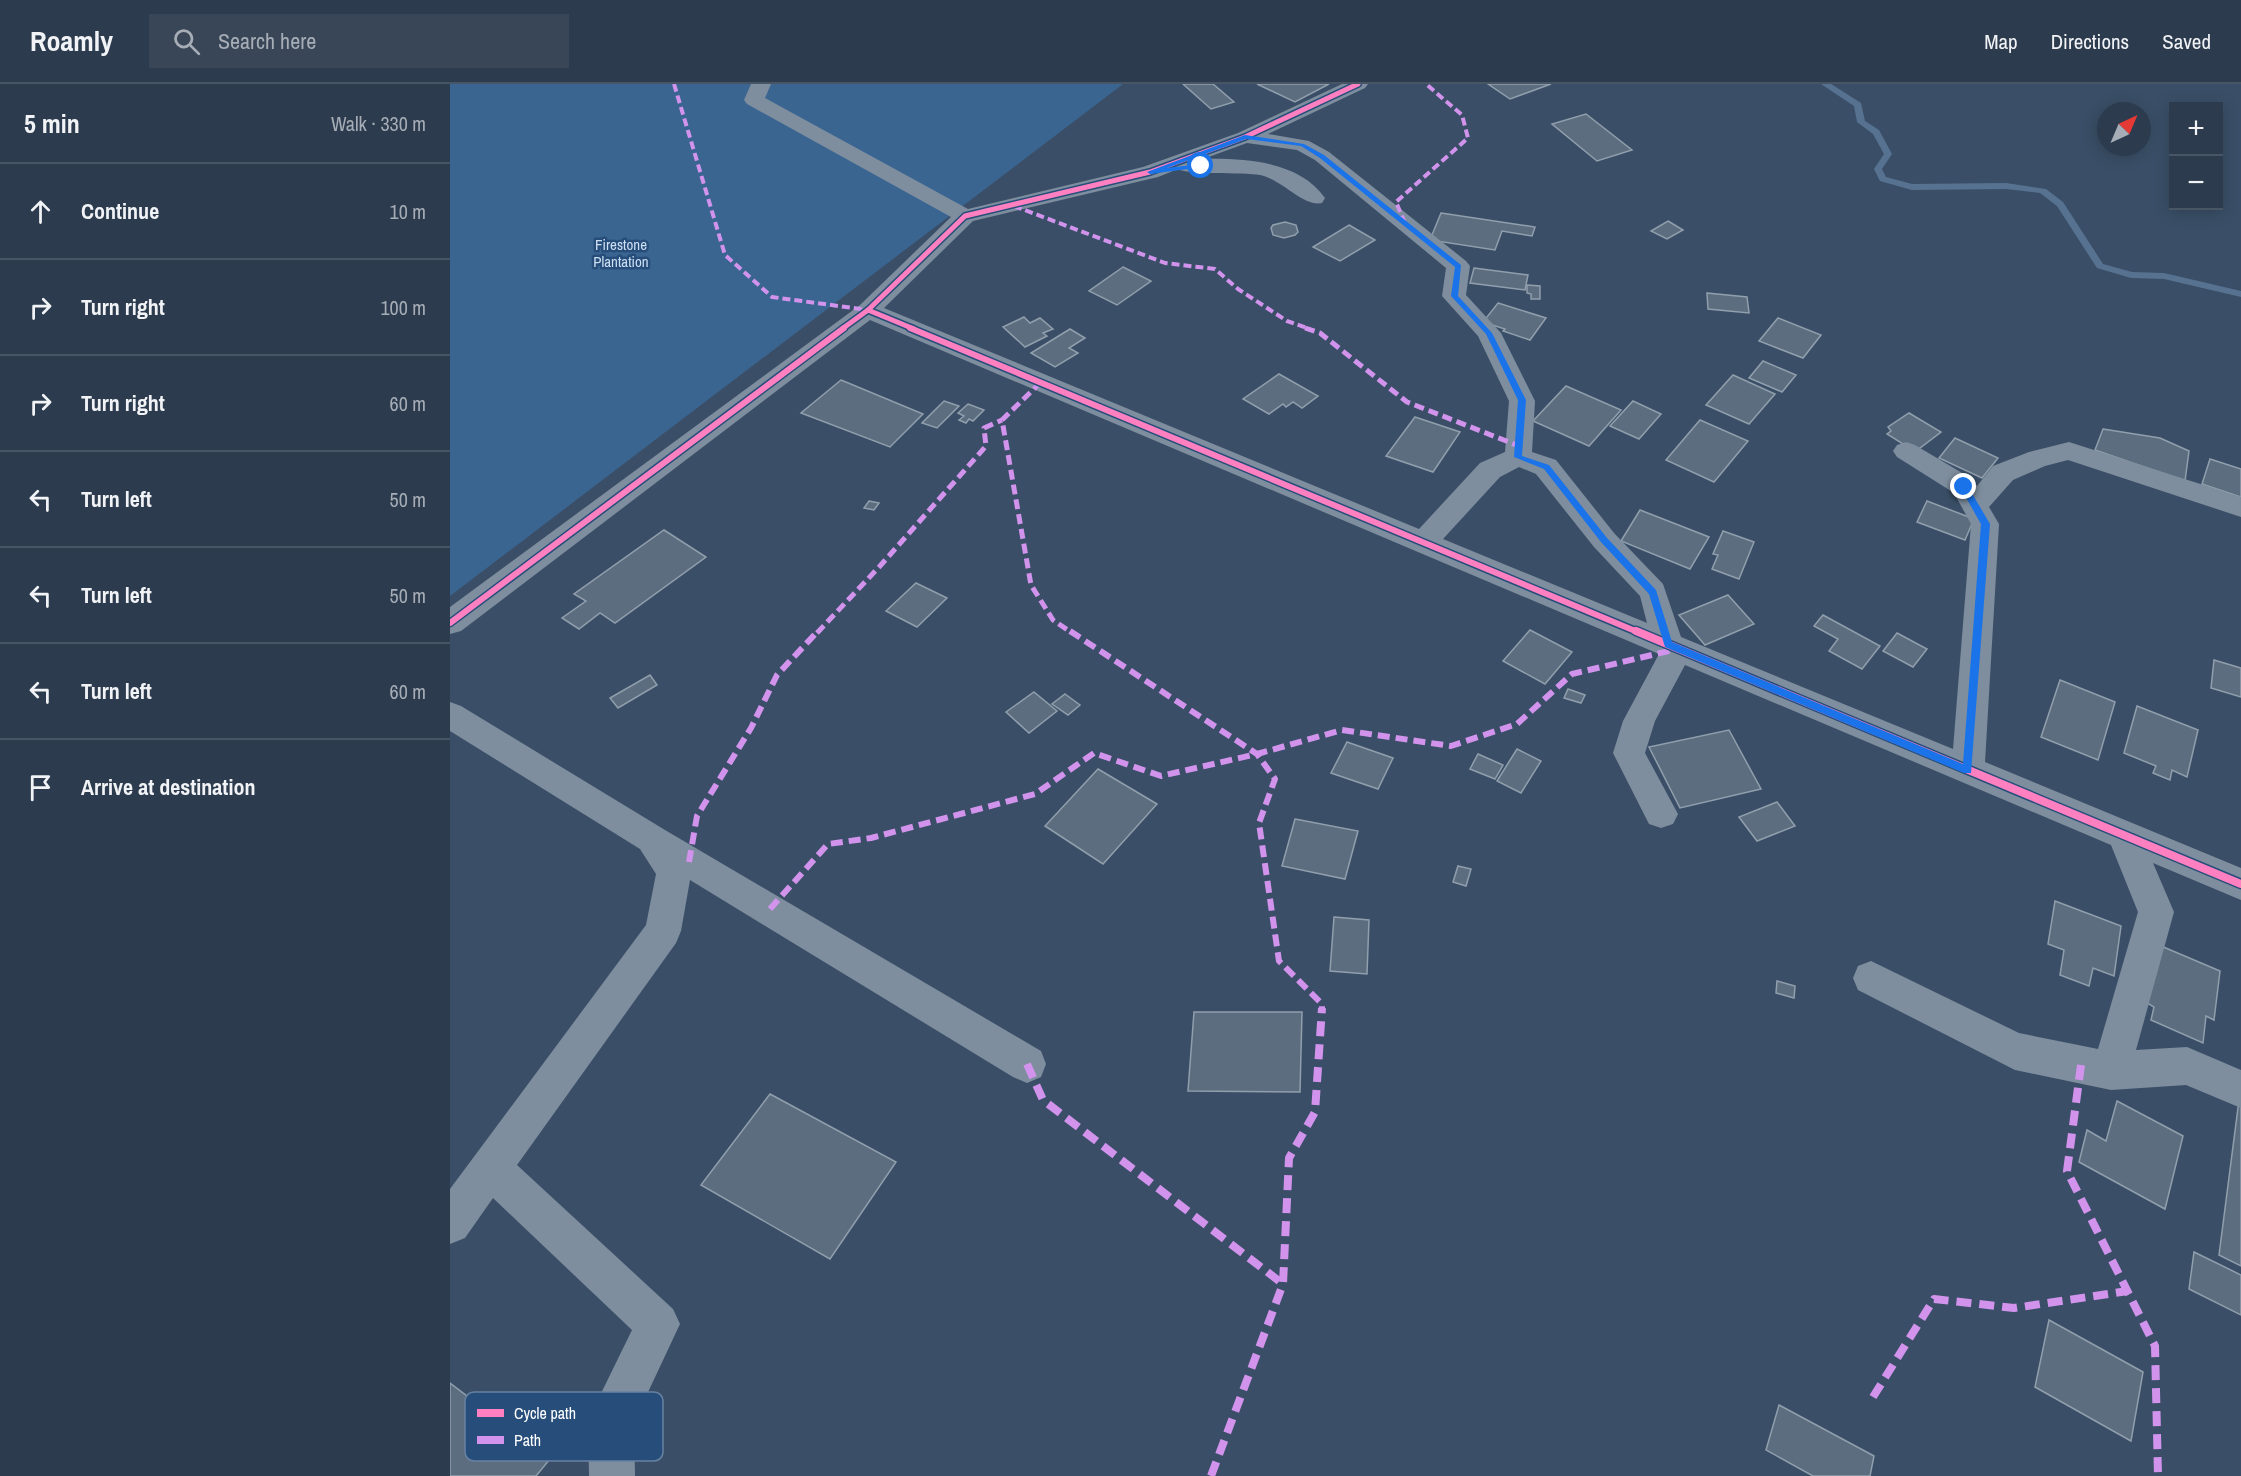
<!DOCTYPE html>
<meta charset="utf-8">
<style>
body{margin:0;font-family:"Archivo Narrow",sans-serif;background:#384657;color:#f1f3f6}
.controls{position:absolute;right:18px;top:18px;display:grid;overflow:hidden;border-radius:0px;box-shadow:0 3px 15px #0003}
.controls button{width:54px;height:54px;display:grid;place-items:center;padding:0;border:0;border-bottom:2px solid #485565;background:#2c3b4d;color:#f1f3f6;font:30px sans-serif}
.compass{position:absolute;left:1647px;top:18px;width:54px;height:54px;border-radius:50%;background:#2c3b4d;box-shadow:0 3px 15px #0003;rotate:44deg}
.stop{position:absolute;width:18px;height:18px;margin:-14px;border:4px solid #1a73e8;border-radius:50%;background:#fff}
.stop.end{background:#1a73e8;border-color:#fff;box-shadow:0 2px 6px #0008}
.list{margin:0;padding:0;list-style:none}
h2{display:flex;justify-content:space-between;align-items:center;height:78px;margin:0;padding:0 24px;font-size:26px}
h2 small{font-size:20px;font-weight:400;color:#a6adb6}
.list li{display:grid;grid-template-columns:39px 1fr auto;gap:18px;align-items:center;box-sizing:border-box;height:96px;padding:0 24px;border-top:2px solid #485565}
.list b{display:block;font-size:22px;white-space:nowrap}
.list em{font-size:20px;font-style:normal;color:#a6adb6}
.icon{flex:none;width:33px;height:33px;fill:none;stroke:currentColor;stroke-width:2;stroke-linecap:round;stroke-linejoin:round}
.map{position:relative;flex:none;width:1791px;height:1392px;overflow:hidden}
header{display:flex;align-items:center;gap:36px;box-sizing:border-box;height:84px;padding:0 30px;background:#2c3b4d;border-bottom:2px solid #485565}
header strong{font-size:28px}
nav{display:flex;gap:33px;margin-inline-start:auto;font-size:21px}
.search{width:420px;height:54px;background:#384657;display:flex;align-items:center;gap:15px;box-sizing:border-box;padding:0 21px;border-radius:0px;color:#a6adb6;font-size:22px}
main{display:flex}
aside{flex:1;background:#2c3b4d}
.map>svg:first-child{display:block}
.green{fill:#3b6591}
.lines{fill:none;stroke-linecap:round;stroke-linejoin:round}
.stream{fill:#577291;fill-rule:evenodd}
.building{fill:#5c6d7f;stroke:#919fad;stroke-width:1.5}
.street{fill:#7e8e9e;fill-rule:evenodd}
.quiet-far3{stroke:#d193ec;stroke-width:4;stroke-dasharray:8 4;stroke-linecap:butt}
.quiet-far2{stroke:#d193ec;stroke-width:5;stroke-dasharray:10 5;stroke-linecap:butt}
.quiet-far1{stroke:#d193ec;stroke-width:6;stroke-dasharray:12 6;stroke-linecap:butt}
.quiet{stroke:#d193ec;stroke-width:8;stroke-dasharray:15 8;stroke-linecap:butt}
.cycleway-far2-casing{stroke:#274e7a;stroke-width:8}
.cycleway-far1-casing{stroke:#274e7a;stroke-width:9}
.cycleway-casing{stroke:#274e7a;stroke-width:11}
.cycleway-far2{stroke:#ff80c0;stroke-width:5}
.cycleway-far1{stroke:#ff80c0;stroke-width:6}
.cycleway{stroke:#ff80c0;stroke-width:8}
.route{fill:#1a73e8}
.labels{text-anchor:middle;stroke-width:5;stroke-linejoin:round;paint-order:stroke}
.far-park-label{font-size:15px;fill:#cddff3;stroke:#274e7a}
.key{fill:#274e7a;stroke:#6883a2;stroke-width:1.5}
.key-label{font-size:16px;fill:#fff}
</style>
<header>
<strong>Roamly</strong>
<div class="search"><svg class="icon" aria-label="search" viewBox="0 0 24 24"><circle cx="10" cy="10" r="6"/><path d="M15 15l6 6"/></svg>Search here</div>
<nav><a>Map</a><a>Directions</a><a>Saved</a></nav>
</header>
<main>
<aside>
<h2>5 min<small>Walk · 330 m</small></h2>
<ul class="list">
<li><svg class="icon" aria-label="ahead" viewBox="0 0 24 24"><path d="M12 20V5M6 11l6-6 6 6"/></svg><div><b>Continue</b></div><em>10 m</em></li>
<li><svg class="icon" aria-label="right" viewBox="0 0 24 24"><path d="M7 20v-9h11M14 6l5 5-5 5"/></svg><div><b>Turn right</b></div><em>100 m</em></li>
<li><svg class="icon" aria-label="right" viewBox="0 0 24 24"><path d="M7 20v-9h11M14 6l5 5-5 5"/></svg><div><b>Turn right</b></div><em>60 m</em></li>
<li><svg class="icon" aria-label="left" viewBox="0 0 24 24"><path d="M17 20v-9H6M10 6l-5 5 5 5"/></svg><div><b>Turn left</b></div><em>50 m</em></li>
<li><svg class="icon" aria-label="left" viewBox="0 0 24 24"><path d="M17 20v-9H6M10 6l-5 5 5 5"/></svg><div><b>Turn left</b></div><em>50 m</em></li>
<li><svg class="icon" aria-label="left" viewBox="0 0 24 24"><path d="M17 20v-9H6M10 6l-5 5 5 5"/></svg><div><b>Turn left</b></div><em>60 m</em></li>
<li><svg class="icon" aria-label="arrive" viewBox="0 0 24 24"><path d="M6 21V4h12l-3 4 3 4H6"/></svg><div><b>Arrive at destination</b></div></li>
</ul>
</aside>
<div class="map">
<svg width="1791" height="1392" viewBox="0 0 1791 1392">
<rect width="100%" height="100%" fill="#3a4f67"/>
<path class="green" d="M0,0H673L0,512Z"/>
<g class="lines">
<path class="stream" d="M1371,0H1381L1411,19L1415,37L1429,46L1442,70L1432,85L1436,93L1462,100L1556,99L1596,105L1613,118L1653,180L1682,188L1714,189L1791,207V213L1714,195L1681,194L1647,184L1607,122L1590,109L1556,105L1462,106L1430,97L1424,85L1434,70L1423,50L1407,38L1404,22Z"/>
</g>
<g class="building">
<path d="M733,0H763L784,18L761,25Z"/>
<path d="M807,0H879L845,18Z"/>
<path d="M1038,0H1101L1060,15Z"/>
<path d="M1136,30L1182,66L1147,77L1102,40Z"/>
<path d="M991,129L1085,143L1082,152L1052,147L1045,166L980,156Z"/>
<path d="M1218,137L1233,146L1217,155L1201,147Z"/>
<path d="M835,138L846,141L848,148L845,151L834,154L823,151L821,144L823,141Z"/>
<path d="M899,141L925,156L890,177L863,163Z"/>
<path d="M673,183L701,197L667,221L639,207Z"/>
<path d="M1024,184L1078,191L1075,206L1020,199Z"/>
<path d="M1077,201L1090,202V215H1081V210L1077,209Z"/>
<path d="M1257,209L1297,213L1299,229L1258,225Z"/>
<path d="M1048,219L1096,234L1080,256L1053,247L1055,245L1033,238Z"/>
<path d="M574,233L580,239L590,234L603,245L593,249L597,252L575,263L553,243Z"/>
<path d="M1328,234L1371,251L1353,274L1309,257Z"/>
<path d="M620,245L635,254L619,264L628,269L605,283L581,269Z"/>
<path d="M1313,277L1346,291L1332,308L1299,294Z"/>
<path d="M829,290L868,312L852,324L843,318L836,323L833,320L819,330L793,315Z"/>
<path d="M1283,291L1325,310L1299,340L1256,321Z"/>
<path d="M391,296L473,330L440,363L351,329Z"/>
<path d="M1116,302L1171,326L1139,362L1083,337Z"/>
<path d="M494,317L509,322L487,344L472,339Z"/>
<path d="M1183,317L1211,330L1189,355L1160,342Z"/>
<path d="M518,320L534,326L523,337L519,335L516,339L509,336L514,332L508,329Z"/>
<path d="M1459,329L1491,348L1470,364L1461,365L1437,350L1441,347L1438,343Z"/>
<path d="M965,333L1010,348L983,388L936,372Z"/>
<path d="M1250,336L1298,357L1264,398L1216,376Z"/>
<path d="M1653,345L1710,354L1739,367L1735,397L1645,366Z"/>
<path d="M1505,354L1548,374L1532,394L1489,374Z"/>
<path d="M1760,375L1791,385V413L1752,400Z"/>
<path d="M419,417L429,419L424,426L414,424Z"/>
<path d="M1477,417L1524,435L1515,456L1467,438Z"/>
<path d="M1190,426L1259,453L1240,485L1171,457Z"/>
<path d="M214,446L256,473L165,539L150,529L129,545L112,534L136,517L124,510Z"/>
<path d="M1273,447L1304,458L1289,495L1262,485L1268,471L1263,470Z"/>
<path d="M466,499L497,514L467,543L436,527Z"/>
<path d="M1278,511L1304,540L1255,561L1229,531Z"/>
<path d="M1373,531L1430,562L1412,585L1379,567L1388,555L1364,542Z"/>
<path d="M1080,546L1122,568L1095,600L1053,577Z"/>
<path d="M1447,549L1477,565L1463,583L1433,567Z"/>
<path d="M1764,576L1791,584V613L1761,604Z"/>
<path d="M200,591L207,601L168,624L160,614Z"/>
<path d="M1610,596L1665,618L1648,676L1591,653Z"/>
<path d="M1118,605L1135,611L1131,619L1114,614Z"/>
<path d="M584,608L607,627L579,649L556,628Z"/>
<path d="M615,610L630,621L618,631L602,620Z"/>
<path d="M1687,622L1748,646L1737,693L1722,686L1720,696L1703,689L1706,682L1674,669Z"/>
<path d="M1279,646L1311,705L1230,724L1199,663Z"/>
<path d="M897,658L943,674L928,705L881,689Z"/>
<path d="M1067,665L1091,677L1071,709L1047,697Z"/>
<path d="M1028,670L1053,681L1045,695L1020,685Z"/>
<path d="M648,685L707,720L653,780L595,742Z"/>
<path d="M1327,718L1345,742L1307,757L1289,733Z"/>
<path d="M845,735L908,747L895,795L832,782Z"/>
<path d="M1008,782L1021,785L1016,802L1003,798Z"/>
<path d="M1605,817L1671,842L1664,892L1643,884L1639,902L1610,891L1614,866L1598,860Z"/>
<path d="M884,833L919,836L917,890L880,887Z"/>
<path d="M1704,859L1770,887L1764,936L1756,932L1753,959L1701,936L1704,923L1694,917Z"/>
<path d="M1327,897L1345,902L1344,914L1326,909Z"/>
<path d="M744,928H852L850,1008L738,1007Z"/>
<path d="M320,1010L446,1078L380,1175L251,1101Z"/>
<path d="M1789,1016L1791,1017V1182L1769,1171Z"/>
<path d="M1667,1017L1733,1052L1715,1125L1629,1078L1637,1046L1656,1057Z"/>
<path d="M1744,1168L1791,1191V1231L1739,1205Z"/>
<path d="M1599,1236L1693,1288L1681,1357L1585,1303Z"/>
<path d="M0,1299L100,1375L86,1392H0Z"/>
<path d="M1329,1321L1424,1372L1420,1392H1363L1316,1366Z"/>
</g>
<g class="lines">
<g class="street">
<path d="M301,0H321L315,14L518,125L693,83L788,49L892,0H918L915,4L818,50L859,57L879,68L1016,177L1020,182L1016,211L1051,249L1085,317L1082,368L1106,376L1164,449L1213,500L1231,553L1503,665L1521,440L1504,409L1447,373L1443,367L1447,361L1456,358L1465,361L1524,396L1527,402L1543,382L1579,368L1619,358L1791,413V433L1618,376L1595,382L1563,396L1539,423L1549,440L1535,678L1791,784V816L1703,779L1724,828L1686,966L1737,963L1791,986V1024L1736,1001L1661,1006L1565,986L1408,906L1403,894L1408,882L1421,877L1569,949L1648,965L1688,828L1661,761L1235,581L1205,637L1195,669L1228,730L1223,740L1211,744L1199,740L1163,669L1173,637L1209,570L420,236L11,547L0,550V523L410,221L501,133L297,20L294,16ZM797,59L847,66L865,76L996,184L992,212L1028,252L1059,317L1055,368L1030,379L969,445L434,224L523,137L708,93L728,85C735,91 794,88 810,91C833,96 853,123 872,119L875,114C849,77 794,74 753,75ZM1069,383L1086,390L1144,463L1190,512L1197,539L993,455L1050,393Z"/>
<path d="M0,618L11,622L215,746L591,967L596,980L591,993L577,999L563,993L240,796L231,847L226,859L67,1081L223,1225L230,1240L184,1338L185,1392H139L138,1336L182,1246L43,1114L15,1154L0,1160V1105L196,841L206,790L190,765L0,647Z"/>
</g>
<g class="quiet-far3">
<path d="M224,0L275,171L322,213L418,226"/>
<path d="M564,122L715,179L765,185L788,205L837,237L860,245"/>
<path d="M955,139L946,118L1018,54L1012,31L976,0"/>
</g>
<g class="quiet-far2">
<path d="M855,244L870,249L957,318L1069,362"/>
<path d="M591,298L552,336L581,501L603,536L622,549"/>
<path d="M367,549L430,482L536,362L534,344L552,336"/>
</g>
<g class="quiet-far1">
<path d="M620,547L807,670L825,695L809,739L829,877L872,920V925"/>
<path d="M239,778L247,732L301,644L327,591L368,547"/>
<path d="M320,825L378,760L421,754L585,710L644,669L711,692L807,670L892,646L1001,662L1067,640L1122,590L1227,565"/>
</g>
<g class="quiet">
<path d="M577,980L593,1016L833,1200"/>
<path d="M1631,981L1617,1087L1705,1262L1708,1392"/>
<path d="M1423,1313L1484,1215L1564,1224L1678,1207"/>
<path d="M761,1392L833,1200L839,1074L865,1028L872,924"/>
</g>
<g class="cycleway-far2-casing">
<g id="cycleway-far2">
<path d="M418,226L464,245"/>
<path d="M392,245L418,226L515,132L700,88L795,53L908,0"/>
</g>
</g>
<g class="cycleway-far1-casing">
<g id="cycleway-far1">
<path d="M460,244L1190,549"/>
<path d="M0,539L394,244"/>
</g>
</g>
<g class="cycleway-casing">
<path id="cycleway" d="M1186,547L1791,800"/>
</g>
<use href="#cycleway-far2" class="cycleway-far2"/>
<use href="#cycleway-far1" class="cycleway-far1"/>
<use href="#cycleway" class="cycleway"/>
</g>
<path class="route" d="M795,51L854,60L874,71L1011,181L1008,212L1042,249L1076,316L1072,372L1099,381L1157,454L1206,506L1222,558L1513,680L1531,440L1510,403L1517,401L1540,440L1521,689H1514L1215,563L1199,510L1151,458L1094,385L1064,373L1068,316L1036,250L1001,212L1005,183L870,74L851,62L796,55L717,84L751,80L753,83L700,90L697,88Z"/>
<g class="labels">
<g class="far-park-label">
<text x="171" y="166">Firestone<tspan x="171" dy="17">Plantation</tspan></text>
</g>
</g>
<rect x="15" y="1308" width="198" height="69" rx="9" class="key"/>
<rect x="27" y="1325" width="27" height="8" fill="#ff80c0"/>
<rect x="27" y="1352" width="27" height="8" fill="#d193ec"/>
<g class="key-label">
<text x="64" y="1335">Cycle path</text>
<text x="64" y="1362">Path</text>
</g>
</svg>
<div class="controls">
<button>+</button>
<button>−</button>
</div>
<svg class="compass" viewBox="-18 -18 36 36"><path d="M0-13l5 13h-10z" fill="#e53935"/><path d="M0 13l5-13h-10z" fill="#a6adb6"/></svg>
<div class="stop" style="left:751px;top:82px"></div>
<div class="stop end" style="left:1514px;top:403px"></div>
</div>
</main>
